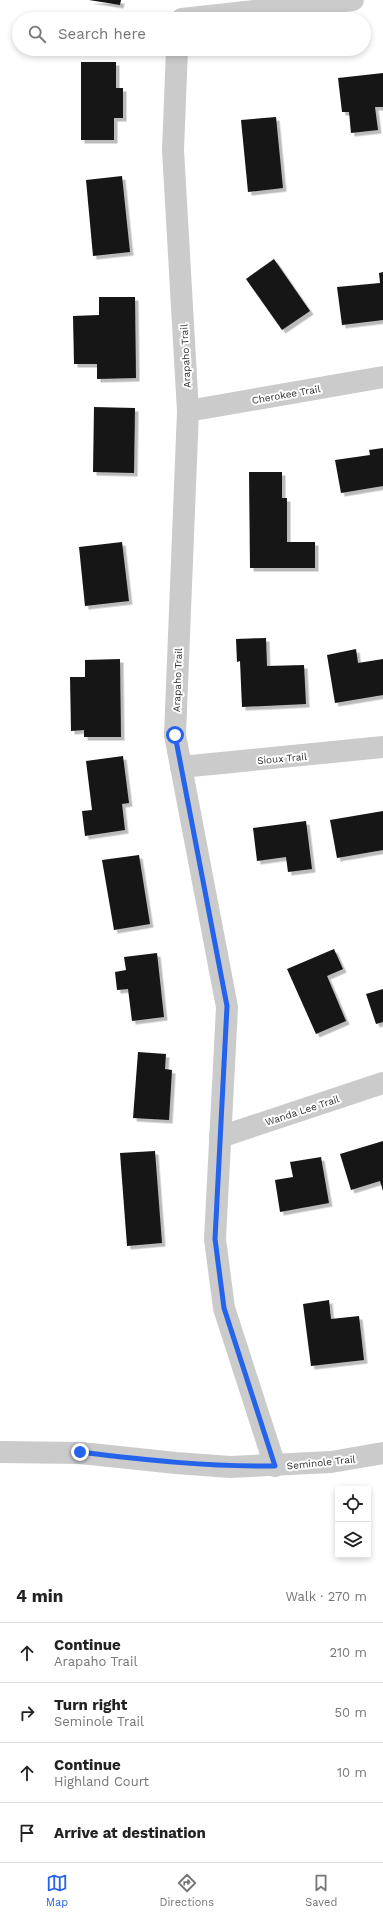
<!DOCTYPE html>
<meta charset="utf-8">
<style>
body{margin:0;font-family:"Work Sans",sans-serif;background:#f2f2f2;color:#222}
.controls{position:absolute;right:12px;bottom:12px;display:grid;overflow:hidden;border-radius:4px;box-shadow:0 2px 6px #0003}
.controls button{width:36px;height:36px;display:grid;place-items:center;padding:0;border:0;border-bottom:1px solid #e0e0e0;background:#fff;color:#222;font:20px sans-serif}
.stop{position:absolute;width:12px;height:12px;margin:-9px;border:3px solid #2563eb;border-radius:50%;background:#fff}
.stop.end{background:#2563eb;border-color:#fff;box-shadow:0 1px 4px #0008}
.list{margin:0;padding:0;list-style:none}
h2{display:flex;justify-content:space-between;align-items:center;height:52px;margin:0;padding:0 16px;font-size:17px}
h2 small{font-size:13px;font-weight:400;color:#767676}
.list li{display:grid;grid-template-columns:26px 1fr auto;gap:12px;align-items:center;box-sizing:border-box;height:60px;padding:0 16px;border-top:1px solid #e0e0e0}
.list b{display:block;font-size:15px;white-space:nowrap}
.list p{margin:0;font-size:13px;white-space:nowrap;color:#767676}
.list em{font-size:13px;font-style:normal;color:#767676}
.icon{flex:none;width:22px;height:22px;fill:none;stroke:currentColor;stroke-width:2;stroke-linecap:round;stroke-linejoin:round}
.map{position:relative;flex:none;width:383px;height:1570px;overflow:hidden}
.search{position:absolute;background:#fff;box-shadow:0 2px 6px #0003;left:12px;right:12px;top:12px;height:44px;display:flex;align-items:center;gap:10px;box-sizing:border-box;padding:0 14px;border-radius:22px;color:#767676;font-size:15px}
.sheet{height:292px;background:#fff}
nav{display:flex;justify-content:space-around;align-items:center;box-sizing:border-box;height:56px;border-top:1px solid #e0e0e0;background:#fff;font-size:11px;color:#767676}
nav a{display:grid;justify-items:center;gap:2px}
nav .on{color:#2563eb}
.map>svg:first-child{display:block}
.building{fill:#151515;filter:url(#shadow)}
.lines{fill:none;stroke-linecap:round;stroke-linejoin:round}
.street{stroke:#cbcbcb;stroke-width:22}
.route{stroke:#2563eb;stroke-width:5}
.labels{text-anchor:middle;stroke-width:4;stroke-linejoin:round;paint-order:stroke}
.street-label{font-size:10px;fill:#2e2e2e;stroke:#fff}
</style>
<div class="map">
<svg width="383" height="1570" viewBox="0 0 383 1570">
<defs>
<filter id="shadow"><feDropShadow dx="3.5" dy="3.5" stdDeviation="0" flood-color="#0004"/></filter>
</defs>
<rect width="100%" height="100%" fill="#fff"/>
<g class="building">
<path d="M89,0H121L120,5Z"/>
<path d="M81,62H116V88H123V118H114V140H81Z"/>
<path d="M383,73V107H375L378,130L351,133L349,112H342L338,78Z"/>
<path d="M276,117L283,188L248,192L241,120Z"/>
<path d="M122,176L130,252L93,256L86,180Z"/>
<path d="M274,259L310,311L282,330L246,279Z"/>
<path d="M383,272V320L342,325L337,287L380,283L379,273Z"/>
<path d="M99,297H135L136,378L97,379V364H74L73,316L99,315Z"/>
<path d="M94,407L135,408L134,473L93,472Z"/>
<path d="M383,448V486L341,493L335,460L370,455L369,450Z"/>
<path d="M249,472H282V498H287V542H315V568H250Z"/>
<path d="M122,542L129,601L85,606L79,547Z"/>
<path d="M266,638L267,666L304,665L306,704L242,707L240,661L237,662L236,639Z"/>
<path d="M356,649L358,663L383,659V695L335,703L327,655Z"/>
<path d="M120,659L121,737H84V730L71,731L70,677H85V660Z"/>
<path d="M123,756L129,803L122,804L125,830L85,836L82,811L92,810L86,761Z"/>
<path d="M383,811V850L337,858L330,820Z"/>
<path d="M306,821L312,869L288,872L286,857L257,861L253,828Z"/>
<path d="M139,855L150,924L114,930L102,860Z"/>
<path d="M334,949L343,969L327,976L346,1021L316,1034L287,969Z"/>
<path d="M157,953L164,1017L132,1021L128,989L117,990L115,972L126,970L124,957Z"/>
<path d="M383,989V1022L376,1024L366,994Z"/>
<path d="M138,1052L166,1054L165,1069L172,1070L169,1120L133,1118Z"/>
<path d="M383,1141V1191L380,1181L351,1190L340,1154Z"/>
<path d="M155,1151L162,1243L127,1246L120,1153Z"/>
<path d="M321,1157L329,1203L280,1212L275,1180L293,1177L290,1162Z"/>
<path d="M329,1300L331,1319L359,1316L364,1360L311,1366L303,1304Z"/>
</g>
<g class="lines">
<g class="street">
<path d="M182,19L353,0"/>
<path d="M177,49L173,150L188,411L175,735L227,1007L215,1239L224,1308L275,1466"/>
<path d="M188,411L383,377"/>
<path d="M181,767L383,747"/>
<path d="M220,1137L383,1083"/>
<path d="M0,1452L81,1453L176,1463L230,1467L331,1462L383,1453"/>
</g>
</g>
<g class="lines">
<path class="route" d="M80,1452C145,1460 209,1467 275,1466L224,1308L215,1239L227,1006L175,735"/>
</g>
<g class="labels">
<g class="street-label">
<text transform="translate(185 356) rotate(-93)" y="4">Arapaho Trail</text>
<text transform="translate(286 394) rotate(-10)" y="4">Cherokee Trail</text>
<text transform="translate(177 680) rotate(-88)" y="4">Arapaho Trail</text>
<text transform="translate(282 758) rotate(-5)" y="4">Sioux Trail</text>
<text transform="translate(302 1110) rotate(-18)" y="4">Wanda Lee Trail</text>
<text transform="translate(321 1462) rotate(-6)" y="4">Seminole Trail</text>
</g>
</g>
</svg>
<div class="controls">
<button><svg class="icon" aria-label="locate" viewBox="0 0 24 24"><circle cx="12" cy="12" r="6"/><path d="M12 2v4M12 18v4M2 12h4M18 12h4"/></svg></button>
<button><svg class="icon" aria-label="layers" viewBox="0 0 24 24"><path d="M12 4l9 5-9 5-9-5zM3 14l9 5 9-5"/></svg></button>
</div>
<div class="stop" style="left:175px;top:735px"></div>
<div class="stop end" style="left:80px;top:1452px"></div>
<div class="search"><svg class="icon" aria-label="search" viewBox="0 0 24 24"><circle cx="10" cy="10" r="6"/><path d="M15 15l6 6"/></svg>Search here</div>
</div>
<section class="sheet">
<h2>4 min<small>Walk · 270 m</small></h2>
<ul class="list">
<li><svg class="icon" aria-label="ahead" viewBox="0 0 24 24"><path d="M12 20V5M6 11l6-6 6 6"/></svg><div><b>Continue</b><p>Arapaho Trail</p></div><em>210 m</em></li>
<li><svg class="icon" aria-label="right" viewBox="0 0 24 24"><path d="M7 20v-9h11M14 6l5 5-5 5"/></svg><div><b>Turn right</b><p>Seminole Trail</p></div><em>50 m</em></li>
<li><svg class="icon" aria-label="ahead" viewBox="0 0 24 24"><path d="M12 20V5M6 11l6-6 6 6"/></svg><div><b>Continue</b><p>Highland Court</p></div><em>10 m</em></li>
<li><svg class="icon" aria-label="arrive" viewBox="0 0 24 24"><path d="M6 21V4h12l-3 4 3 4H6"/></svg><div><b>Arrive at destination</b></div></li>
</ul>
</section>
<nav>
<a class="on"><svg class="icon" aria-label="map" viewBox="0 0 24 24"><path d="M3 6l6-2 6 2 6-2v14l-6 2-6-2-6 2zM9 4v14M15 6v14"/></svg>Map</a>
<a><svg class="icon" aria-label="directions" viewBox="0 0 24 24"><path d="M12 3l9 9-9 9-9-9zM9 14v-3h6M13 9l2 2-2 2"/></svg>Directions</a>
<a><svg class="icon" aria-label="saved" viewBox="0 0 24 24"><path d="M7 4h10v16l-5-4-5 4z"/></svg>Saved</a>
</nav>
